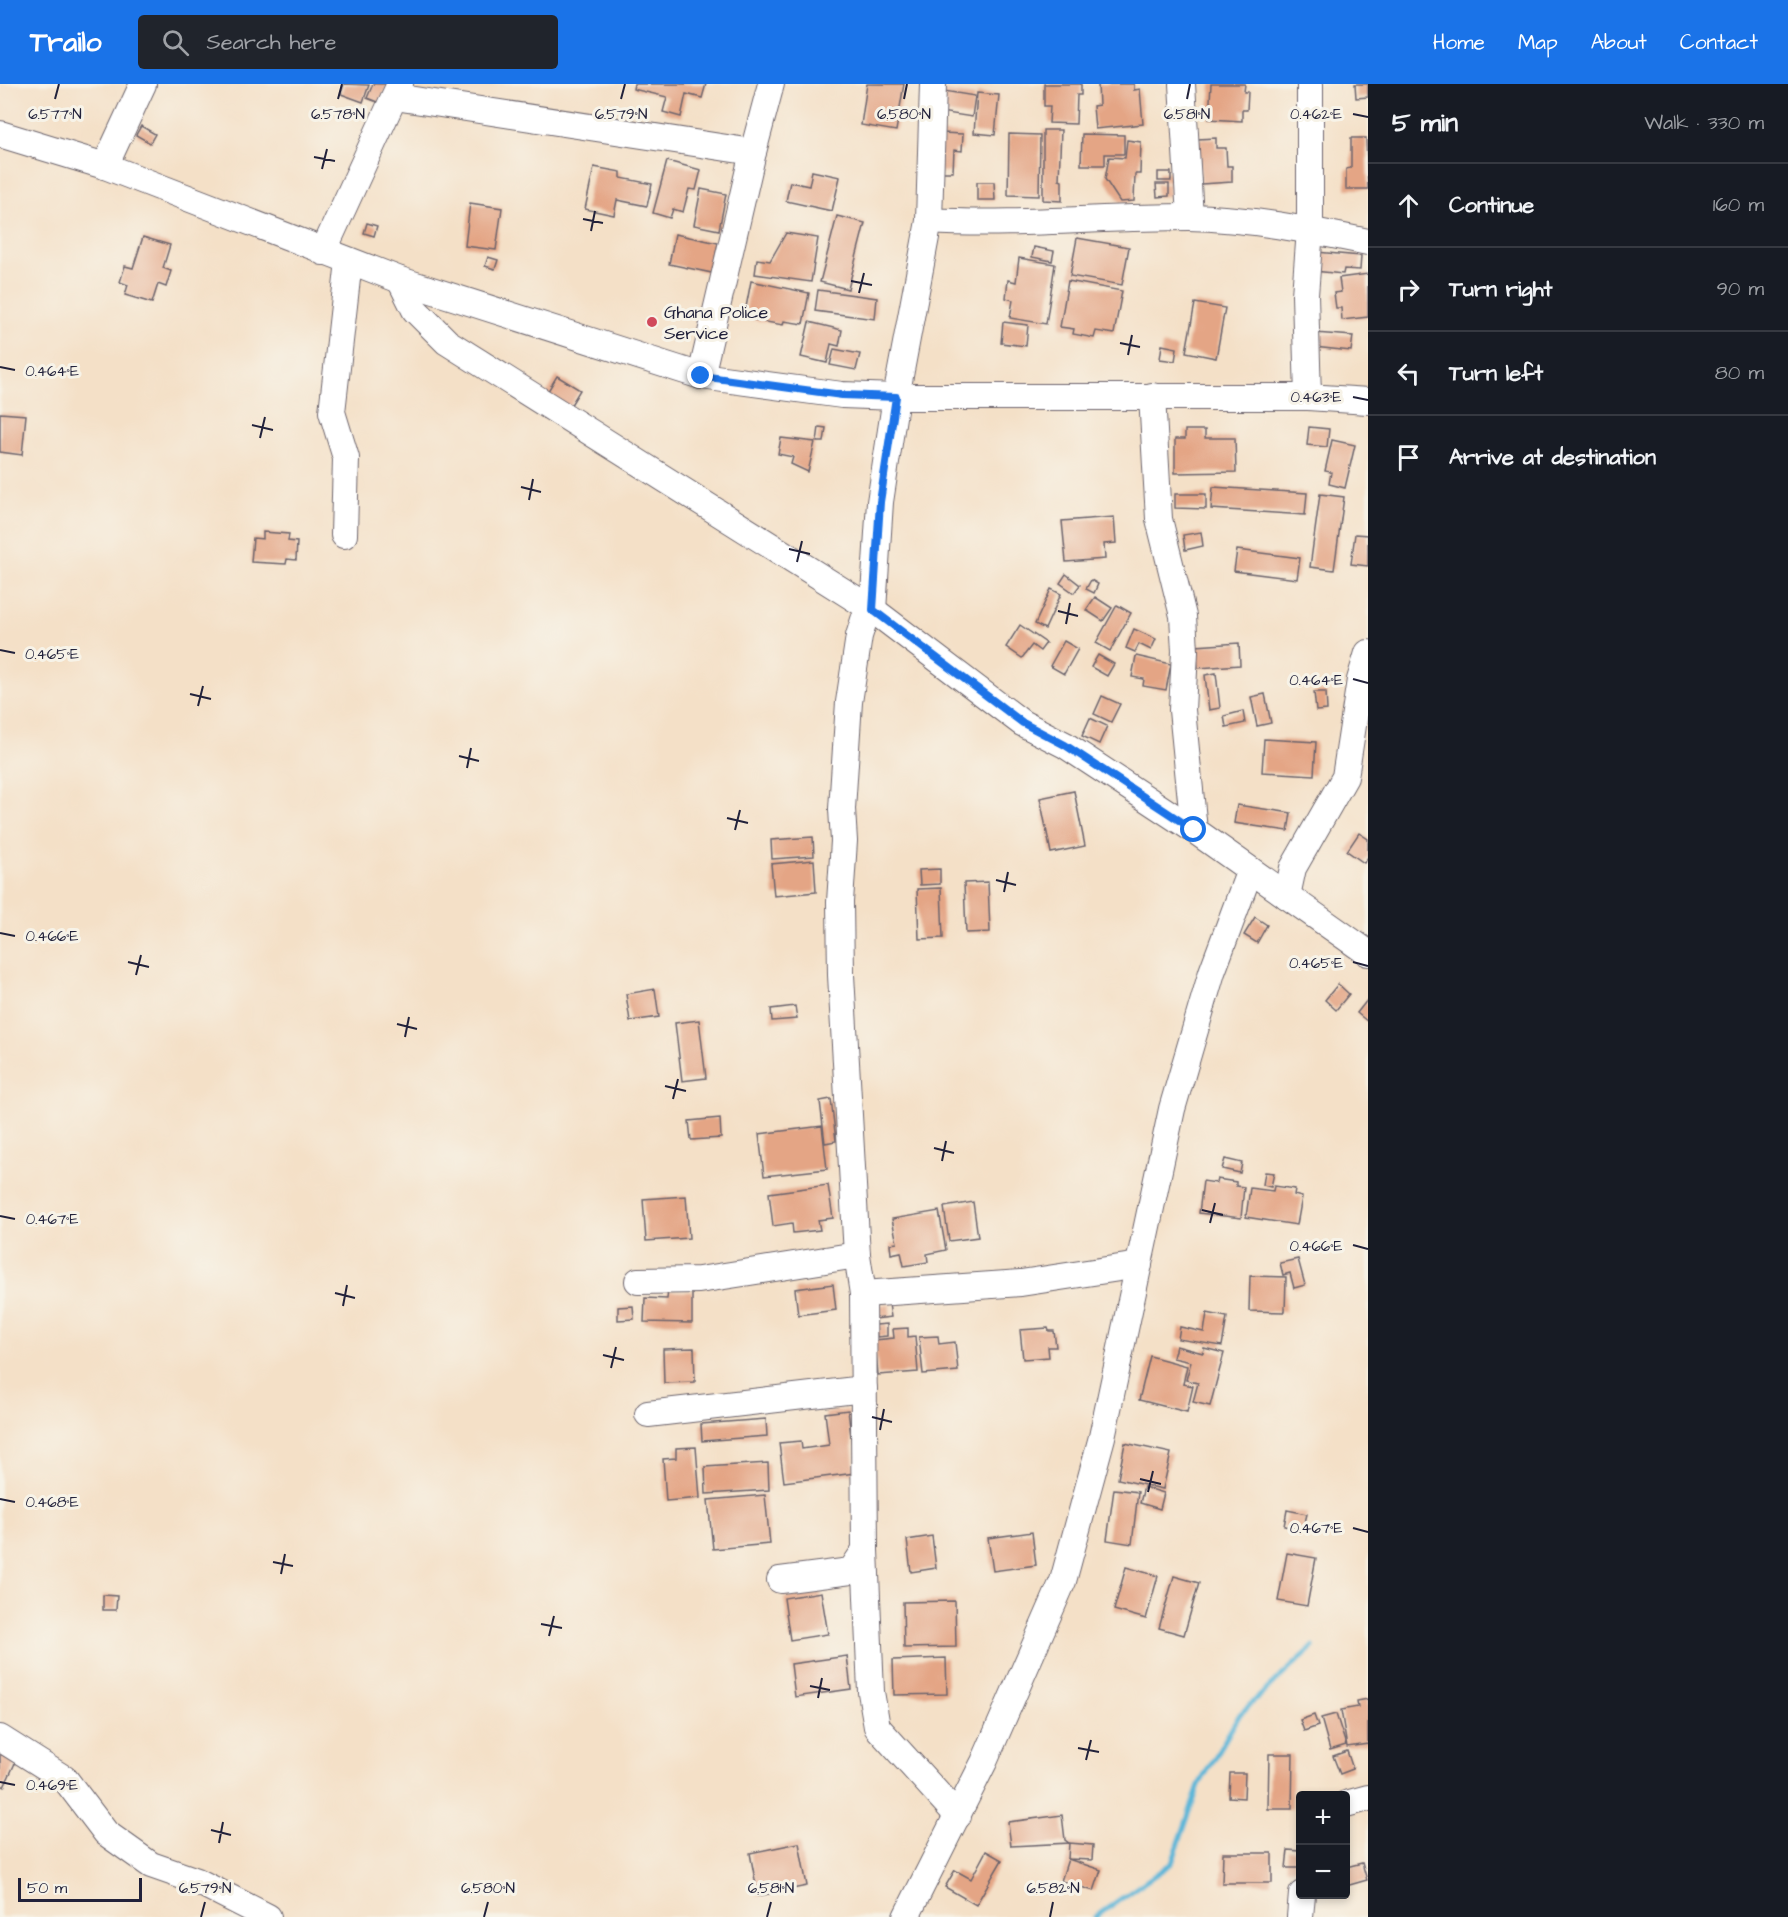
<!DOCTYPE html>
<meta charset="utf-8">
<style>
body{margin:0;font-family:"Architects Daughter",sans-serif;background:#20242c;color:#f1f3f6}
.controls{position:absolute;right:18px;bottom:18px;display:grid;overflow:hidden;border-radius:6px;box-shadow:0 3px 9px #0003}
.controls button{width:54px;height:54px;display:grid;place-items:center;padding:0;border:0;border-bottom:2px solid #363941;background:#171b24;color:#f1f3f6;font:30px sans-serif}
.scale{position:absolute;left:18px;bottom:15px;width:124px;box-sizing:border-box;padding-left:6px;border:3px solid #22223b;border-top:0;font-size:16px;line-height:21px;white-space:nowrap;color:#22223b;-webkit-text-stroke:4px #f7f3e8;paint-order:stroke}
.stop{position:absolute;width:18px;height:18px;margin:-14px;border:4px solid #1a73e8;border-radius:50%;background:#fff}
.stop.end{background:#1a73e8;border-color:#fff;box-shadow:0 2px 6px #0008}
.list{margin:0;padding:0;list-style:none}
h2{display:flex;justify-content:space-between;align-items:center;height:78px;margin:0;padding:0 24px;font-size:26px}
h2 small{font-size:20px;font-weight:400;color:#9ea1a6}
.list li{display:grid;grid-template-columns:39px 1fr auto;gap:18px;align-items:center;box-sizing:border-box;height:84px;padding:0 24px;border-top:2px solid #363941}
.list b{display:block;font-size:22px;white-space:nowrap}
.list em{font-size:20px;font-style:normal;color:#9ea1a6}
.icon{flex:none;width:33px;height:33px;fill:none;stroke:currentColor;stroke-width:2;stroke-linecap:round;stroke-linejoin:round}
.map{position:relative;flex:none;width:1368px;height:1833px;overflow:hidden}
header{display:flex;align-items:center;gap:36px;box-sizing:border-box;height:84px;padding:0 30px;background:#1a73e8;color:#fff}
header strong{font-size:28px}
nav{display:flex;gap:33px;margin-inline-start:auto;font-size:21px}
.search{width:420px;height:54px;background:#20242c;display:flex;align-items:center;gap:15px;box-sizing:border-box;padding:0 21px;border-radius:6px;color:#9ea1a6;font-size:22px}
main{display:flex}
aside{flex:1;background:#171b24}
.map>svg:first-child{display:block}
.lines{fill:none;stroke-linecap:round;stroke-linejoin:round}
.stream{stroke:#5ab6d8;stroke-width:5}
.building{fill:#e4a585}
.minor-casing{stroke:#6c646c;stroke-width:28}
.minor{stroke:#fff;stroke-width:26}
.route{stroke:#1a73e8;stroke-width:8}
.ticks{fill:none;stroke:#22223b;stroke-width:2}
.poi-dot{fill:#d1495b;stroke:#f7f3e8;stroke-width:2}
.labels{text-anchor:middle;stroke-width:6;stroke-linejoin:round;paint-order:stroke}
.poi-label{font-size:18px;fill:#22223b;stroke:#f7f3e8;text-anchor:start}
.ticks-label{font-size:15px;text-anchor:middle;fill:#22223b;stroke:#f7f3e8;stroke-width:6;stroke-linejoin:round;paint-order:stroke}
</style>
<header>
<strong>Trailo</strong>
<div class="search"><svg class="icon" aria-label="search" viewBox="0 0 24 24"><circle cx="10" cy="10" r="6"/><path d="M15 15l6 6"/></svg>Search here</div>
<nav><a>Home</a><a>Map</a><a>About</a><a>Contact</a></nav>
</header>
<main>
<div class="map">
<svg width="1368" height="1833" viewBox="0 0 1368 1833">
<rect width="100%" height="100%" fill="#f7f3e8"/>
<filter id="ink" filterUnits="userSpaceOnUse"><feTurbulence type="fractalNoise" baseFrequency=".0167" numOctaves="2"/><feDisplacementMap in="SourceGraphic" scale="12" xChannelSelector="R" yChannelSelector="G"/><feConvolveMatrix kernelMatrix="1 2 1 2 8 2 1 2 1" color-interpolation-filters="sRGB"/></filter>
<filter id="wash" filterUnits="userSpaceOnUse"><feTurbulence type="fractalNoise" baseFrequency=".008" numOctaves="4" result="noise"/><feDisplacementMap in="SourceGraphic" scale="24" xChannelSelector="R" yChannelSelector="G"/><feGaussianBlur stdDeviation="1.35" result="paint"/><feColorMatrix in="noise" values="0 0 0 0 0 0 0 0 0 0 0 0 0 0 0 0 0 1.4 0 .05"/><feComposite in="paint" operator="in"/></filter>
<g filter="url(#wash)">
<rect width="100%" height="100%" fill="#f4e0c7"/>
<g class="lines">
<path class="stream" d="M1095,1833L1172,1779L1199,1701L1240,1630L1313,1563"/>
</g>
<g id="blocks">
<g class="building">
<path d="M344,0L369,1L363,18L341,10Z"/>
<path d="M373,0H388L380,19L367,14Z"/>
<path d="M634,0H706L702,14L686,10L681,33L663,28L667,13L633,5Z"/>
<path d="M867,0H904L896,47L861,41Z"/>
<path d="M1044,0H1081V11H1077L1076,40L1049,39L1050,22H1044Z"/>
<path d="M1098,0H1134V6L1140,5L1143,40L1095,45L1093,22L1099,21Z"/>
<path d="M1211,0H1245L1244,8H1248L1247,26H1242V37L1209,35Z"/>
<path d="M1355,0H1368V13L1356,14Z"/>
<path d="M944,7L975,12L972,33L940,28Z"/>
<path d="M977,9L999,11L995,51L974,49Z"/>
<path d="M141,42L155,50L150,59L136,51Z"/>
<path d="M1043,46H1061L1059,96L1062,97V117L1043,116Z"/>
<path d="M941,49L963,50L962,67L954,66L953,88H939Z"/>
<path d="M1009,50L1040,51L1039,112L1008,111Z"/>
<path d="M1082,50L1124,51V70H1105V81H1081Z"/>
<path d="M1216,54V64H1226L1227,82H1232V98L1201,100L1198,55Z"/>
<path d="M1351,54H1366L1368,105H1346V85L1351,84Z"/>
<path d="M1127,56L1141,58L1140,90H1135L1134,117L1120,118L1105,95L1109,73L1125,74Z"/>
<path d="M667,77L701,86L696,106L689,105L683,128L673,125L670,134L653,129Z"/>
<path d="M594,83L621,88V94L652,100L647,122L617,116L614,131L585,125Z"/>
<path d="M812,87L840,93L832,127L786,117L790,98L809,102Z"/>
<rect x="1158" y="88" width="13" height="9"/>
<path d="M977,98H994L995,116H977Z"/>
<path d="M1156,100H1169V112L1157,113Z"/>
<path d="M701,105L726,110L719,146L694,141Z"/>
<path d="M470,119L502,124L496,166L465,162Z"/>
<path d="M837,132L865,139L848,205L820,198Z"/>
<path d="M367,139L377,142L374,152L364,149Z"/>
<path d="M786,149L818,154L811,198L755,190L757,175L770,177Z"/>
<path d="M675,150L718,159L712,189L669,180Z"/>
<path d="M143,153L170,161L163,184L171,187L166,203L158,200L152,219L125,211L128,201L120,198L125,182L133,184Z"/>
<path d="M1077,154L1129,163L1122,201L1070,192Z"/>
<path d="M1034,163L1054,167L1052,177L1032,173Z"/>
<path d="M1316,168L1361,172L1360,186L1344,185L1343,190L1314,187Z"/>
<path d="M488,173L498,176L495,185L485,182Z"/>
<path d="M1019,174L1055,180L1046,240L1010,234L1013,216L1006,214L1008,196L1016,198Z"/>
<path d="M1368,190V233L1342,236L1341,224H1336L1334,209L1341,208L1339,194Z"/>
<path d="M751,197L809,209L803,240L784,237L783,241L744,234Z"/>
<path d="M1068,197L1122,207L1114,250L1096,247L1094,254L1073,250L1074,245L1060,243Z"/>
<path d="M818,206L877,214L875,235L815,227Z"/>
<path d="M1195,219L1225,224L1216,274L1186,268Z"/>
<path d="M809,238L842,246L839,262L831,260L827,279L801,273Z"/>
<path d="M1003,238L1028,241L1026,262L1001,259Z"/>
<path d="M1315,249L1353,252L1351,267L1314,263Z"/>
<path d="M1162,261L1177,264L1175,277L1160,275Z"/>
<path d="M834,265L860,270L856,286L830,281Z"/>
<path d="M557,292L580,306L566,329L543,315Z"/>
<path d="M0,329L26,331L22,371L0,368Z"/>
<path d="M819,343L826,344L824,358H817Z"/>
<path d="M1309,343L1329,345L1327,363L1307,361Z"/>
<path d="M1185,346H1205V354H1235L1236,388L1175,389V355H1185Z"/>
<path d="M781,354L815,358L808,388L791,380L793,373L778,370Z"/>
<path d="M1332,356L1355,361L1345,404L1329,400L1331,388L1325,387Z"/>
<path d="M1213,403L1307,409L1305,431L1211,425Z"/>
<path d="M1175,410H1206V425L1175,424Z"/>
<path d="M1320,410L1344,413L1334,486L1310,483Z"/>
<path d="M1114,433L1116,459L1104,460L1105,475L1066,478L1062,437Z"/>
<path d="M263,448L289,450L288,457L297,458L296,476L287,475L286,480L251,478L253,454L263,455Z"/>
<path d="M1201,448L1203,462L1185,466L1183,451Z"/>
<path d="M1355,450L1368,451V482L1351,480Z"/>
<path d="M1237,466L1300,474L1297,495L1234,487Z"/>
<path d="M1066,490L1080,501L1074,509L1060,499Z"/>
<path d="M1091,496L1098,500L1094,509L1086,505Z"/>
<path d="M1051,505L1061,510L1045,545L1035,540Z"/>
<path d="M1095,513L1112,524L1103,537L1086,526Z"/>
<path d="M1117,521L1131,529L1110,567L1096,559Z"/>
<path d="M1020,541L1046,559L1040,567L1032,561L1022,574L1006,563Z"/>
<path d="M1134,545L1156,555L1151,566L1139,560L1135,568L1126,564Z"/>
<path d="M1064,557L1078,565L1064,590L1050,582Z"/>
<path d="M1239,559L1240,581L1198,584L1196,562Z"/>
<path d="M1098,571L1114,580L1107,592L1091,583Z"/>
<path d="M1136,572L1171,580L1166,606L1143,602L1144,595L1132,593Z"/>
<path d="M1216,589L1220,624L1209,626L1205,591Z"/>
<path d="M1314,608H1326L1327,626L1316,627Z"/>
<path d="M1265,610L1271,639L1257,642L1251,613Z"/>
<path d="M1102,612L1120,620L1111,638L1094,630Z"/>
<path d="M1243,627L1245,639L1226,643L1224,632Z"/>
<path d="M1090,634L1107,642L1099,660L1082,652Z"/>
<path d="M1264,655L1316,658L1314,691L1262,688Z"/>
<path d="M1074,707L1085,762L1051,769L1040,714Z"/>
<path d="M1237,721L1291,729L1288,747L1234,739Z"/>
<path d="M1359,749L1368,755V773L1364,779L1347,767Z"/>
<path d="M813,753L814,772L772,775L771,756Z"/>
<path d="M814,776L816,808L774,812L771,780Z"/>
<path d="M940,785V800L920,801L919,786Z"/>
<path d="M988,798L990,848L966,849L964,799Z"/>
<path d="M941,804L943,854L919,855L917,805Z"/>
<path d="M1255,833L1267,841L1257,859L1244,851Z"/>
<path d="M1338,900L1349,910L1336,926L1325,916Z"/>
<path d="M655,905L659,933L630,937L626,910Z"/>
<path d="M1368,915V938L1357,929Z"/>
<path d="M795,922L797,935L772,937L771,925Z"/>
<path d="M699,936L706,994L682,997L675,939Z"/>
<path d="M831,1015L836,1057L825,1059L820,1017Z"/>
<path d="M720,1034L721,1054L691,1056L689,1037Z"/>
<path d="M822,1042L827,1085L764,1092L759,1050Z"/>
<path d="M1225,1075L1242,1079L1240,1089L1222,1085Z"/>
<path d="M1265,1088L1274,1089L1271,1103L1263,1101Z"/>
<path d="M1217,1095L1236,1098V1102L1244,1103L1241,1134L1199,1129L1203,1097L1216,1099Z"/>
<path d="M828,1101L833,1134L818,1136L820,1146L793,1149L792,1139L773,1142L769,1109Z"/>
<path d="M1274,1102L1295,1105L1294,1111L1302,1113L1297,1141L1246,1133L1250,1104L1273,1107Z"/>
<path d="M686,1112L689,1154L646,1157L643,1115Z"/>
<path d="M973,1118L978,1153L949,1157L944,1123Z"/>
<path d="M939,1127L946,1166L927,1170L928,1178L904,1182L901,1168L891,1170L890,1160L897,1159L892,1135Z"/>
<path d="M1298,1175L1305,1201L1294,1204L1290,1189L1283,1191L1280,1179Z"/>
<path d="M1250,1192L1286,1193L1285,1228L1249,1227Z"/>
<path d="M833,1200L836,1226L798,1231L795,1205Z"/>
<path d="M668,1207L692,1208V1239L644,1238L645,1214L667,1215Z"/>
<path d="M889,1220L891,1233L875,1235L873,1222Z"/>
<path d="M633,1222L634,1235L618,1236V1223Z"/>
<path d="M1207,1229L1227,1233L1222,1262L1178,1255L1180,1243L1204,1248Z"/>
<path d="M887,1240V1252L877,1253L876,1241Z"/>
<path d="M908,1244V1253L915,1252L918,1288L878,1291L875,1256L894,1254L893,1245Z"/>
<path d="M1048,1244L1049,1247H1054L1056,1263H1048L1049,1273L1023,1275L1020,1246Z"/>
<path d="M938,1252L939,1260L955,1258L958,1287L923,1290L919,1253Z"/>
<path d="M1176,1262L1203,1269L1204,1264L1224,1269L1210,1322L1193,1318L1198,1299L1186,1296L1191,1278L1173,1274Z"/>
<path d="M694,1264L695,1298L664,1299L663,1265Z"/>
<path d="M1150,1272L1187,1282L1183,1300L1193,1302L1187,1328L1139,1316Z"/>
<path d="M848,1326L855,1389L784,1398L779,1359L801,1357L802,1365L829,1361L825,1329Z"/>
<path d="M766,1335L767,1352L702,1357L701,1340Z"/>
<path d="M1125,1359L1171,1369L1163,1405L1118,1395Z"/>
<path d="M696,1363L700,1414L666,1417L663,1375L676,1374V1364Z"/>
<path d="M768,1379L769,1406L706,1410L705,1383Z"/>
<path d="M1144,1403L1164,1409L1160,1425L1140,1419Z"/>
<path d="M1114,1405L1138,1408L1132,1460L1107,1456Z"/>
<path d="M765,1411L770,1460L713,1465L708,1416Z"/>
<path d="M1287,1426L1307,1430L1303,1446L1284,1442Z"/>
<path d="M1032,1448L1036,1481L993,1487L988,1454Z"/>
<path d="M932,1452L936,1484L911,1488L907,1456Z"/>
<path d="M1287,1469L1316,1474L1307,1522L1278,1517Z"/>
<path d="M1126,1483L1158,1492L1146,1535L1114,1526Z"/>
<path d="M1174,1492L1199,1499L1184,1551L1159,1544Z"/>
<path d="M821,1508L828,1550L790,1556L784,1514Z"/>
<path d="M103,1511L117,1512L116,1526H103Z"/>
<path d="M955,1517L956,1563L904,1564L903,1518Z"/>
<path d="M847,1572L851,1605L795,1613L791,1580Z"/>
<path d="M946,1574L947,1610L894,1611L893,1576Z"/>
<path d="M1368,1615V1660L1347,1663L1341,1626L1358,1623L1357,1617Z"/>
<path d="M1336,1630L1346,1661L1330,1666L1321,1634Z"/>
<path d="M1314,1631L1318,1642L1304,1647L1300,1636Z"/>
<path d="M1347,1667L1353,1685L1340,1690L1333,1672Z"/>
<path d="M0,1670L16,1677L4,1703L0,1701Z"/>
<path d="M1269,1670H1293L1292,1725H1268Z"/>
<path d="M1230,1689H1245L1244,1714L1229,1713Z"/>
<path d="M1062,1731L1065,1756L1069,1759L1011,1762L1008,1738Z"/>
<path d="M799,1759L807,1802L758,1812L750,1769Z"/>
<path d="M1069,1759L1093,1761L1092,1776L1068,1775Z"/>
<path d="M1288,1766L1300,1767L1299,1784H1286Z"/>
<path d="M986,1767L1002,1776L976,1821L945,1803L955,1786L971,1795Z"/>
<path d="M1223,1769H1272V1799H1222Z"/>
<path d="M1068,1775L1101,1786L1094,1807L1061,1797Z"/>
<path d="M1362,1779L1367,1796L1346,1802V1783Z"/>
</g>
</g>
</g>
<g filter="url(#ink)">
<use href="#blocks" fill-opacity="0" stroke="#6c646c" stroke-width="1.5"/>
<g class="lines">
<g class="minor-casing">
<g id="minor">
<path d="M933,0L929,137L896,313L880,418L873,526L864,536L859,552L849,618L842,725L844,757L840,818L841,891L857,1171L863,1210L865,1466L871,1608L877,1643L958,1732"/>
<path d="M1182,0L1190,133"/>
<path d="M395,13L753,68"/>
<path d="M0,50L105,82L400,196L701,292L842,311L896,313H1308L1368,317"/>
<path d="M105,82L143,0"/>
<path d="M929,137C1015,142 1102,133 1188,133C1248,134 1310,146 1368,158"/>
<path d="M323,168L400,0"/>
<path d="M400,196L415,226L447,258L873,526L1022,639L1065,661L1194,746L1368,869"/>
<path d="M701,292L753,68L771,0"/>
<path d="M1152,312L1159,435L1183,532L1185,567L1182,626L1194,746"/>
<path d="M1308,313L1305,211L1310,146V0"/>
<path d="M344,451L346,374L332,328L349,177"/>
<path d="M1287,812L1293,784L1345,693L1360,596L1368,569"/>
<path d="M638,1197L699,1196L857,1171"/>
<path d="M863,1210L1021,1199L1139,1181"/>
<path d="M648,1330L864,1305"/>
<path d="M780,1496L851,1487L865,1466"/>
<path d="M0,1654L65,1695L106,1749L151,1781L197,1797L268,1833"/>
<path d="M1346,1720L1368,1714"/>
<path d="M906,1833L984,1678L1063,1497L1102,1353L1172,1025L1212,888L1250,786"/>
<path d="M1300,1833L1302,1810"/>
</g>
</g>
<use href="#minor" class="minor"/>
</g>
</g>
<g class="lines" filter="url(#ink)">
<path class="route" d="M701,292L842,311L896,313L880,418L873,526L1023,639L1065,661L1194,746"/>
</g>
<path class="ticks" d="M55,15L59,0M338,15L342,0M621,15L625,0M904,15L907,0M1187,15L1190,0M1353,30L1368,33M314,73L335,77M322,85L327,65M583,135L603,139M591,147L595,127M851,197L872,201M859,209L864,189M1120,259L1140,263M1128,271L1132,251M0,283L15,286M1353,313L1368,316M252,341L273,346M260,354L265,333M521,403L541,408M529,416L533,395M789,465L810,470M797,478L802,457M1058,527L1078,532M1066,540L1070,519M0,566L15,569M1353,595L1368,599M190,610L211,615M198,622L203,602M459,672L479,677M467,684L471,664M727,734L748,739M735,746L740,726M996,796L1016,801M1004,808L1008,788M0,849L15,852M128,878L149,883M1353,878L1368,882M136,891L141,871M397,940L417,945M405,953L409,933M665,1002L686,1007M673,1015L678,995M934,1064L954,1069M942,1077L946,1057M1202,1126L1223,1131M0,1132L15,1135M1210,1139L1215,1119M1353,1161L1368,1165M335,1209L355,1214M343,1222L347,1201M603,1271L624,1276M611,1284L616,1263M872,1333L892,1338M880,1346L884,1325M1140,1395L1161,1400M1148,1408L1153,1387M0,1415L15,1418M1353,1444L1368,1448M273,1478L293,1482M281,1490L285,1470M541,1540L562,1544M549,1552L554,1532M810,1602L830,1606M818,1614L822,1594M1078,1664L1099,1668M1086,1676L1091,1656M0,1698L15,1701M211,1746L231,1751M219,1759L223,1738M201,1833L205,1818M484,1833L488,1818M767,1833L771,1818M1050,1833L1053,1818"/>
<circle class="poi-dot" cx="652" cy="238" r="6"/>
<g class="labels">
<g class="poi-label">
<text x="664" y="234">Ghana Police<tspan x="664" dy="21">Service</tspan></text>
</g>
</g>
<g class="ticks-label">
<text x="55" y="35">6.577°N</text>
<text x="338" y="35">6.578°N</text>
<text x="621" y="35">6.579°N</text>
<text x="904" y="35">6.580°N</text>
<text x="1187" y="35">6.581°N</text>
<text x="1316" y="35">0.462°E</text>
<text x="52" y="292">0.464°E</text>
<text x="1316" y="318">0.463°E</text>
<text x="52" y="575">0.465°E</text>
<text x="1316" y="601">0.464°E</text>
<text x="52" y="857">0.466°E</text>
<text x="1316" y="884">0.465°E</text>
<text x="52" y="1140">0.467°E</text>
<text x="1316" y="1167">0.466°E</text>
<text x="52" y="1423">0.468°E</text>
<text x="1316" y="1449">0.467°E</text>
<text x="52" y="1706">0.469°E</text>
<text x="205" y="1809">6.579°N</text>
<text x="488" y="1809">6.580°N</text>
<text x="771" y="1809">6.581°N</text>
<text x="1053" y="1809">6.582°N</text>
</g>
</svg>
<div class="controls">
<button>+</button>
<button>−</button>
</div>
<div class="scale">50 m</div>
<div class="stop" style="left:1194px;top:746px"></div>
<div class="stop end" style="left:701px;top:292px"></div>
</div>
<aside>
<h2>5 min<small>Walk · 330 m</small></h2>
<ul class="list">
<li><svg class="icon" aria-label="ahead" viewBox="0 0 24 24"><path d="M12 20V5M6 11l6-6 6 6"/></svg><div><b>Continue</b></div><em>160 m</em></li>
<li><svg class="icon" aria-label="right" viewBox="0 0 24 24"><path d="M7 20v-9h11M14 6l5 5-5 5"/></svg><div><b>Turn right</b></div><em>90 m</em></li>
<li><svg class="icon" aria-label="left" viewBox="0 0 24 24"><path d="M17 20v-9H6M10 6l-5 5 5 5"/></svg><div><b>Turn left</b></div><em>80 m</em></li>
<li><svg class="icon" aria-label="arrive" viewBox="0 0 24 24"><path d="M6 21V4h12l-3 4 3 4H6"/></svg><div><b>Arrive at destination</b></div></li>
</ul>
</aside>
</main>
